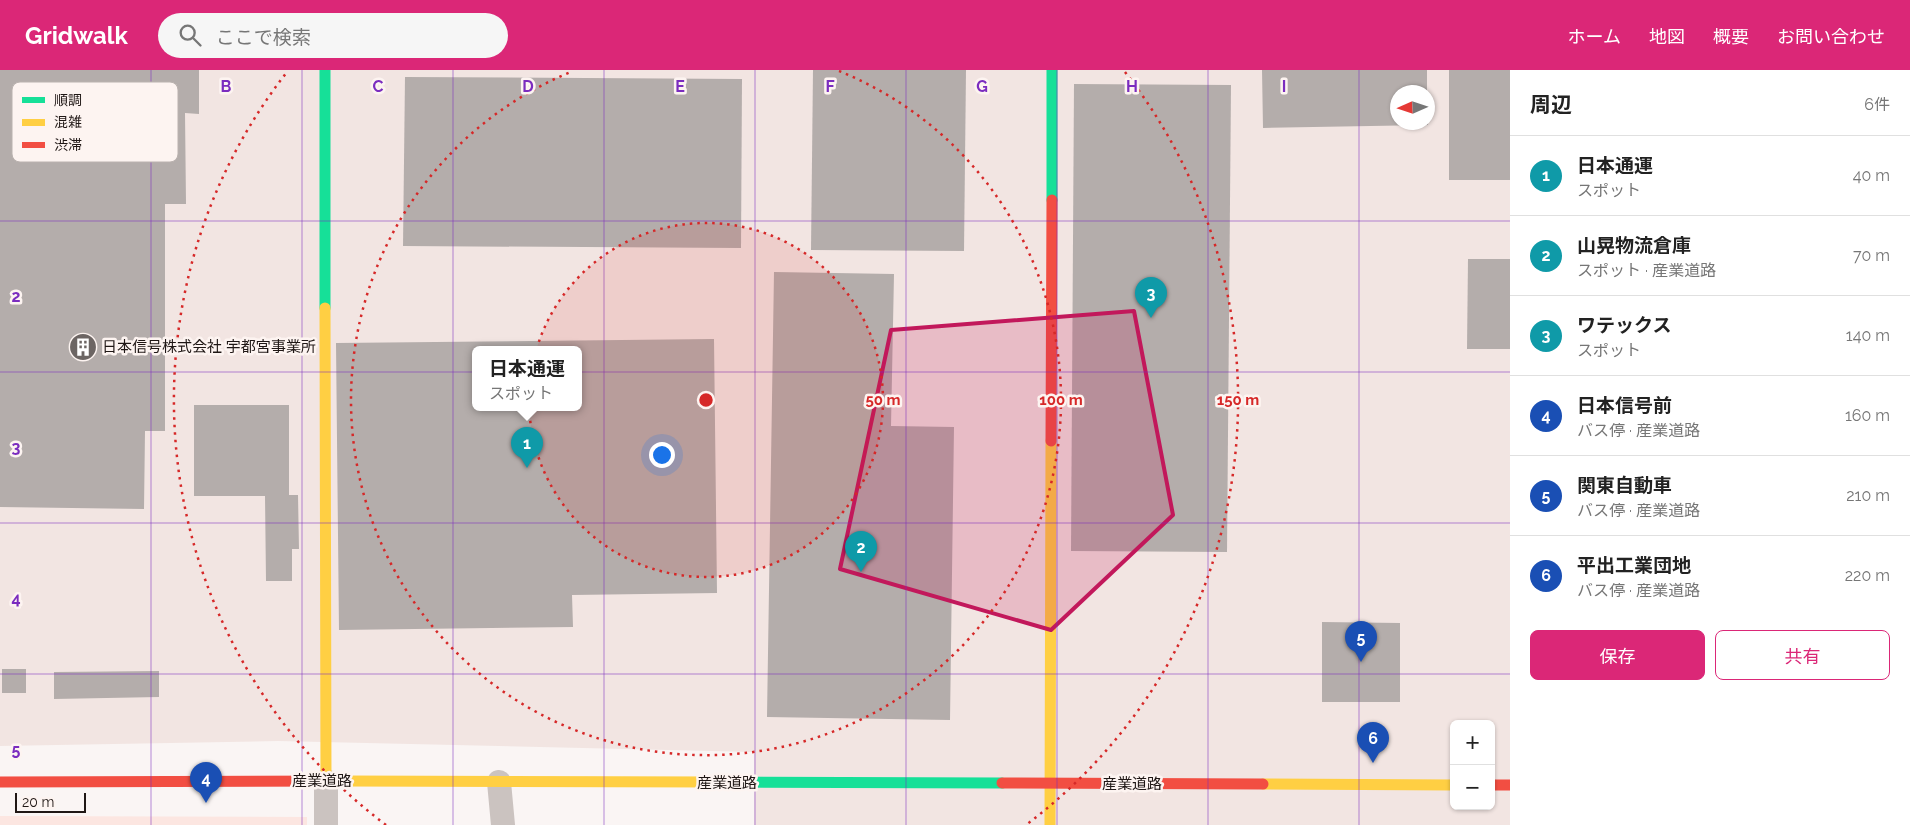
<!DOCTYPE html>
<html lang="ja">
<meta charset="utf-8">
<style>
body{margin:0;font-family:Raleway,"Noto Sans JP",sans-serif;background:#f6f6f6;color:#222}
.controls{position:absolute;right:15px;bottom:15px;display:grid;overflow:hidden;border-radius:8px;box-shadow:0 1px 4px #0004}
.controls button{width:45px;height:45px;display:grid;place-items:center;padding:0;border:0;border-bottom:1px solid #e0e0e0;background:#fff;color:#222;font:25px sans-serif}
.compass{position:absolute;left:1390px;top:15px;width:45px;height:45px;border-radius:50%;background:#fff;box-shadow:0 1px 4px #0004;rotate:267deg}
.scale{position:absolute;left:15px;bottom:12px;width:71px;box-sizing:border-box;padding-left:5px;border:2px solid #1f1715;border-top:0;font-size:14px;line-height:18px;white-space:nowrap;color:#1f1715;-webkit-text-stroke:4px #fdf4f1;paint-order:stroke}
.you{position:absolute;left:661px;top:384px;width:18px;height:18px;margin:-12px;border:4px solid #fff;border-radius:50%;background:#1a73e8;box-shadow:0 0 0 8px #1a73e833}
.badge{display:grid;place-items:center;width:32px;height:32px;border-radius:50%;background:#db2777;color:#fff;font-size:16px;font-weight:700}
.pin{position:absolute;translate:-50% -41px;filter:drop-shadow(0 1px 2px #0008)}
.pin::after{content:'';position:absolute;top:26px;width:18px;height:15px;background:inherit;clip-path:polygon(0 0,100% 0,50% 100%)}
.popup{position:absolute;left:472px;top:276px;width:110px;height:65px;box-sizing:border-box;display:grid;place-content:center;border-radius:8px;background:#fff;filter:drop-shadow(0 1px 4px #0005);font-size:16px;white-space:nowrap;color:#767676}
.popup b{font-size:19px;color:#222}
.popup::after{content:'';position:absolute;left:50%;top:100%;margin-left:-10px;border:10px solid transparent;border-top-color:#fff}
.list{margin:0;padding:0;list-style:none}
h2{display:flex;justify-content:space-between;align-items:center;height:65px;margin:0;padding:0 20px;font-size:21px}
h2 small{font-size:16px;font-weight:400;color:#767676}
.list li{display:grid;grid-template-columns:32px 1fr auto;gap:15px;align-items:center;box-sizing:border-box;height:80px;padding:0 20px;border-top:1px solid #e0e0e0}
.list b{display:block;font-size:19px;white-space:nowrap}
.list p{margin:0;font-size:16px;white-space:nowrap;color:#767676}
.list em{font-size:16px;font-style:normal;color:#767676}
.actions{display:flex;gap:10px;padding:15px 20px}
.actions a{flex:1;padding:11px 0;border:1px solid #db2777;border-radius:8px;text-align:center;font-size:18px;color:#db2777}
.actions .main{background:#db2777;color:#fff}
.icon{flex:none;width:28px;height:28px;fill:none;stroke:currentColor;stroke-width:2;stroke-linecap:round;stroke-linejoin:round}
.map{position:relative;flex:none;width:1510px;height:755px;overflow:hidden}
header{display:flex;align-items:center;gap:30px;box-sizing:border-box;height:70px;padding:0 25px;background:#db2777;color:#fff}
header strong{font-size:24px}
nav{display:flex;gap:28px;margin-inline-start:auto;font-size:18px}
.search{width:350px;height:45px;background:#f6f6f6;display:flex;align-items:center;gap:12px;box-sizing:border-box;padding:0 18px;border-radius:28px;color:#767676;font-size:19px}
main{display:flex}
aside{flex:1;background:#fff}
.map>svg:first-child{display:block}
.built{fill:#f2e5e2;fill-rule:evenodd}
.green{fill:#fce6e1}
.building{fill:#b4adab;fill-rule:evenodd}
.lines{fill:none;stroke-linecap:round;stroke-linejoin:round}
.street{stroke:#cbc3c0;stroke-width:24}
.fast{stroke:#16e098;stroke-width:11}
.slow{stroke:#ffcf43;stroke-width:11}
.jam{stroke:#f24e42;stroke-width:11}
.marked{fill:#c2185b;fill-opacity:0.2;stroke:#c2185b;stroke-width:4;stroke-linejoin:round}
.grid{fill:none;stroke:#7b2cbf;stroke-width:1;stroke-opacity:0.55}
.ring{fill:none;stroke:#d62828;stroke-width:2.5;stroke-dasharray:2.5 5}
.labels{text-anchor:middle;stroke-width:5;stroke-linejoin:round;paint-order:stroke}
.poi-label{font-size:15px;fill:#1f1715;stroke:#fdf4f1;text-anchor:start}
.street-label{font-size:15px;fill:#1f1715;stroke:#fdf4f1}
.key{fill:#fdf4f1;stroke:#bab2af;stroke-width:1}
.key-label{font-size:14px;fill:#1f1715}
.grid-label{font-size:16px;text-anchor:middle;font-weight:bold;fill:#7b2cbf;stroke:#fdf4f1;stroke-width:5;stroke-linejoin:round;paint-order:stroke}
.centre{fill:#d62828;stroke:#fdf4f1;stroke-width:2.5}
.ring-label{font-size:15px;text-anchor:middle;font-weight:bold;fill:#d62828;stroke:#fdf4f1;stroke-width:5;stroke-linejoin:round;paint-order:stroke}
</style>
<header>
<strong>Gridwalk</strong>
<div class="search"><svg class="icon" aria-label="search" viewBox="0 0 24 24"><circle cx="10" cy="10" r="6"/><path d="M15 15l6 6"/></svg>ここで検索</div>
<nav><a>ホーム</a><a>地図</a><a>概要</a><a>お問い合わせ</a></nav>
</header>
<main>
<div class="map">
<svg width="1510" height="755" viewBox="0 0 1510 755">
<rect width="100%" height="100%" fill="#faf5f4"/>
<path class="built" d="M0,0H1510V755H754V682L278,671L0,676ZM1398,22H1428V52H1398ZM476,279H578V337H476ZM1454,654H1491V736H1454Z"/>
<path class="green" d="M0,746L307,747V755H0Z"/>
<g class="building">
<path d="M0,0H199V44L185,43L186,134H165V361H145L144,439L0,437Z"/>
<path d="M813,0H966L964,181L811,180Z"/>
<path d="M1262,0H1427V22H1398V52H1428V55L1263,58Z"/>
<rect x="1449" y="0" width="61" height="110"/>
<path d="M405,7L742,9L741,178L403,176Z"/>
<path d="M1074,14L1231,15L1227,482L1071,481Z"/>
<path d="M1468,189H1510V279H1467Z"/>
<path d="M774,202L894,204L891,356L954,357L950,650L767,647Z"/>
<path d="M714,269L717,523L572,525L573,557L339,560L336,273ZM476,279H578V337H476Z"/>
<path d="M194,335H289V425H298L299,479H292V511H266L265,426H194Z"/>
<path d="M1322,552L1400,553V632H1322Z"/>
<rect x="2" y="599" width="24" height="24"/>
<path d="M159,601V627L54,629V602Z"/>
</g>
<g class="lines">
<g class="street">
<path d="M326,711V755"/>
<path d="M499,712L503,755"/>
</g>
<g class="fast">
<path d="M325,0V238"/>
<path d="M1052,130V0"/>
<path d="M718,712L1002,713"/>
</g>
<g class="slow">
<path d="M325,238L326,711"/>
<path d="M343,711L718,712"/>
<path d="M1263,714L1454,715"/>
<path d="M1050,755L1051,371"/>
</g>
<g class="jam">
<path d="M1051,371L1052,130"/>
<path d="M0,712L343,711"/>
<path d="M1002,713L1263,714"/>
<path d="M1491,715H1510"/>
</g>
</g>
<path class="marked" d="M1134,241L1173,445L1051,560L840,499L891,260Z"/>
<path class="grid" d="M151,0V755M302,0V755M453,0V755M604,0V755M755,0V755M906,0V755M1057,0V755M1208,0V755M1359,0V755M0,151H1510M0,302H1510M0,453H1510M0,604H1510"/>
<circle cx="706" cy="330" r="177" fill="#d62828" fill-opacity=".12"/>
<g class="ring">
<circle cx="706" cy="330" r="177"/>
<path d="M839 1A355 355 0 1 1 573 1"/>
<path d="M386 755A532 532 0 0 1 287 2M1125 2A532 532 0 0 1 1026 755"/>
</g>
<defs>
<g id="building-disc" transform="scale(1.4375)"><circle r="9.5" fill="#6c6563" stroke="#fdf4f1"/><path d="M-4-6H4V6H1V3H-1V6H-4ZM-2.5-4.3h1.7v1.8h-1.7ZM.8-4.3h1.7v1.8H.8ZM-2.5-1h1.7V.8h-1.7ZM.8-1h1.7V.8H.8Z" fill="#fff"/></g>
</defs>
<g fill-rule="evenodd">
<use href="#building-disc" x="83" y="277"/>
</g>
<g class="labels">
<g class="poi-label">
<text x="102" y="282">日本信号株式会社 宇都宮事業所</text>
</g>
<g class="street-label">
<text x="322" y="716">産業道路</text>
<text x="727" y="718">産業道路</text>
<text x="1132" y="719">産業道路</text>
</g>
</g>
<rect x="12" y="12" width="166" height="80" rx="8" class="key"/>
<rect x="22" y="27" width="23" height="6" fill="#16e098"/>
<rect x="22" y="49" width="23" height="7" fill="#ffcf43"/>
<rect x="22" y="72" width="23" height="6" fill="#f24e42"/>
<g class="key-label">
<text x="54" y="35">順調</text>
<text x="54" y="57">混雑</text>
<text x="54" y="80">渋滞</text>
</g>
<g class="grid-label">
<text x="226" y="22">B</text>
<text x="378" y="22">C</text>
<text x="528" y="22">D</text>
<text x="680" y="22">E</text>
<text x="830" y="22">F</text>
<text x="982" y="22">G</text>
<text x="1132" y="22">H</text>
<text x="1284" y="22">I</text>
<text x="16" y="232">2</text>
<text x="16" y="383">3</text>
<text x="16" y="534">4</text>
<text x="16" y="685">5</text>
</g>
<circle cx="706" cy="330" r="8" class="centre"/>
<g class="ring-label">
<text x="883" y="335">50 m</text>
<text x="1061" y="335">100 m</text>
<text x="1238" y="335">150 m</text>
</g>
</svg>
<div class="controls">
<button>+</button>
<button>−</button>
</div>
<svg class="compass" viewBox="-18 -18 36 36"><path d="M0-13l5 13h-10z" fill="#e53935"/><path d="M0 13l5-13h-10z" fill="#767676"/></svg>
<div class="scale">20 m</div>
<div class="you"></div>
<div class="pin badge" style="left:527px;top:398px;background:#0f9aa8">1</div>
<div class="popup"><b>日本通運</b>スポット</div>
<div class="pin badge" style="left:861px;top:502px;background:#0f9aa8">2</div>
<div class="pin badge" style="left:1151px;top:248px;background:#0f9aa8">3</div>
<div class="pin badge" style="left:206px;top:733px;background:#1a4fb4">4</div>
<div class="pin badge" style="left:1361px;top:592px;background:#1a4fb4">5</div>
<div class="pin badge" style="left:1373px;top:693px;background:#1a4fb4">6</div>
</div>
<aside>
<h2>周辺<small>6件</small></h2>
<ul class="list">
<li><span class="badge" style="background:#0f9aa8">1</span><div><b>日本通運</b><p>スポット</p></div><em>40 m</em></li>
<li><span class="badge" style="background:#0f9aa8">2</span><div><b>山晃物流倉庫</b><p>スポット · 産業道路</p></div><em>70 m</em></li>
<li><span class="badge" style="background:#0f9aa8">3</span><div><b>ワテックス</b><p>スポット</p></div><em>140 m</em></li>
<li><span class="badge" style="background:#1a4fb4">4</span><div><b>日本信号前</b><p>バス停 · 産業道路</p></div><em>160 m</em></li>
<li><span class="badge" style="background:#1a4fb4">5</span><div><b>関東自動車</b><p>バス停 · 産業道路</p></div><em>210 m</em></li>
<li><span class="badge" style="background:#1a4fb4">6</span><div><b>平出工業団地</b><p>バス停 · 産業道路</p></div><em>220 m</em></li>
</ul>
<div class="actions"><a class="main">保存</a><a>共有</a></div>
</aside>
</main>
